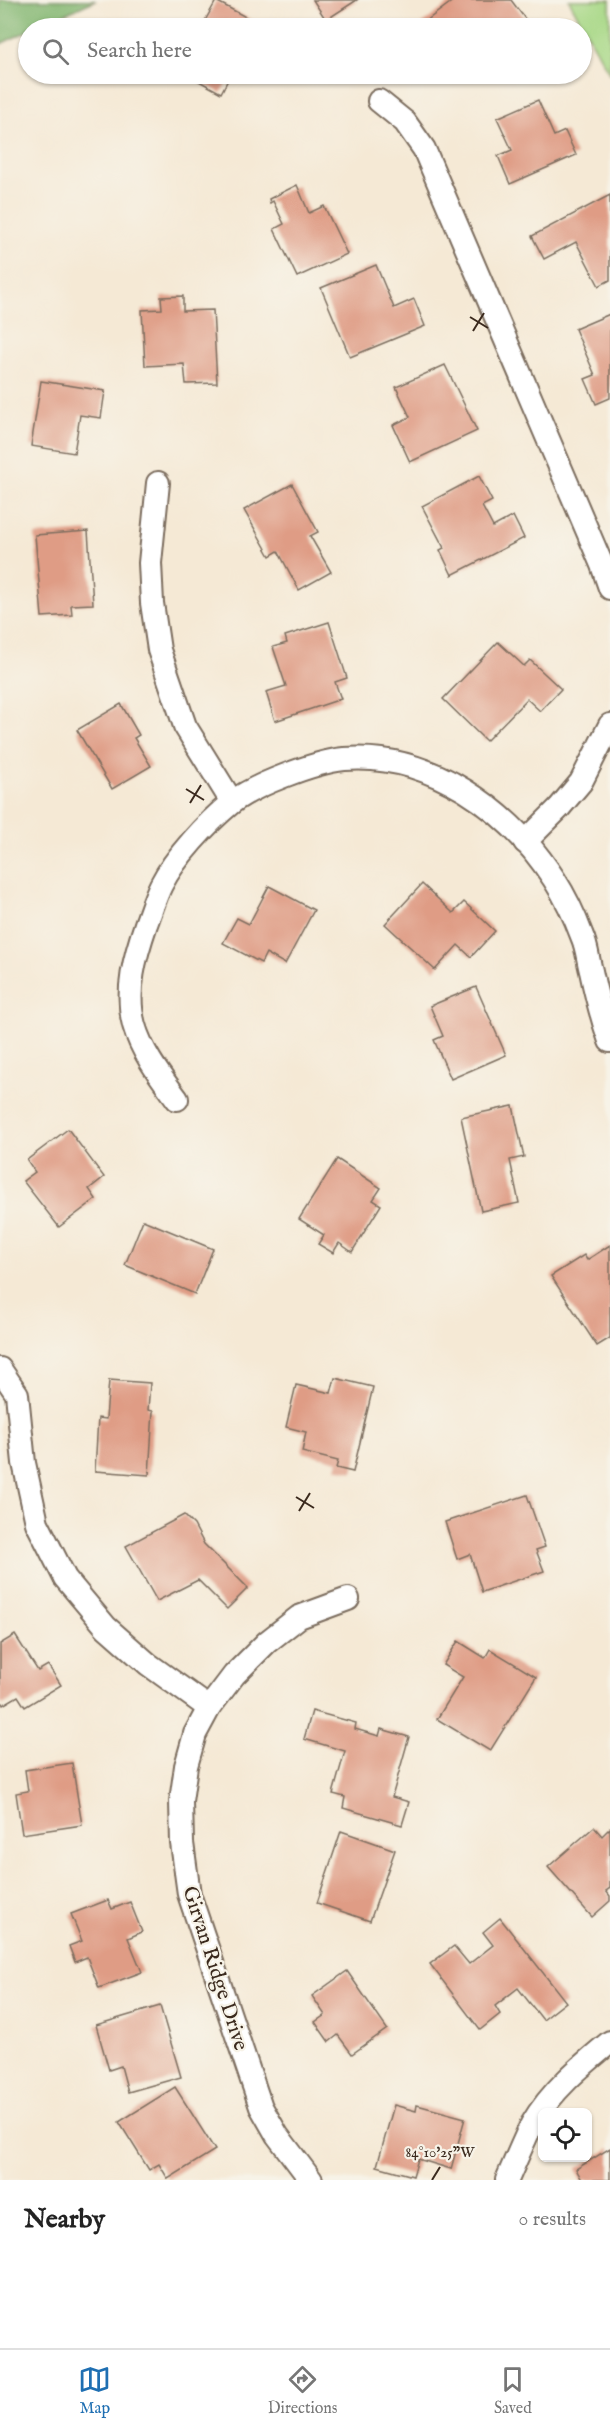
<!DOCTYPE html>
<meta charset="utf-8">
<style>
body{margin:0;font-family:"IM FELL English",serif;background:#f2f2f2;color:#222}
.controls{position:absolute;right:18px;bottom:18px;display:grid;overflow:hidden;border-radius:9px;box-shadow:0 2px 4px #0004}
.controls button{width:54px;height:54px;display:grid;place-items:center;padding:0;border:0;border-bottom:2px solid #e0e0e0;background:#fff;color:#222;font:30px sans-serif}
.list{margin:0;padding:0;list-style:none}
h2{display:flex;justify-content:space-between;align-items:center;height:78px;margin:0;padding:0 24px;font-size:26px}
h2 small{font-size:20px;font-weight:400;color:#767676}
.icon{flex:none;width:33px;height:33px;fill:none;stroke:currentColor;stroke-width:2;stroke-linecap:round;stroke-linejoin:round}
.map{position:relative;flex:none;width:610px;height:2180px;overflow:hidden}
.search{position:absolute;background:#fff;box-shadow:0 2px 4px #0004;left:18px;right:18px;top:18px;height:66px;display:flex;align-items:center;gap:15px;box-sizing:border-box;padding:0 21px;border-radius:33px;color:#767676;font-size:22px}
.sheet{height:168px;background:#fff}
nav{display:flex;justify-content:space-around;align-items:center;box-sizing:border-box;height:84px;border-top:2px solid #e0e0e0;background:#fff;font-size:16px;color:#767676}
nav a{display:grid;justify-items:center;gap:3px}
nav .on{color:#1f6fb2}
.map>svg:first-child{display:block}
.green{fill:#a7d886;stroke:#718152;stroke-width:1.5}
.forest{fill:#85b873;stroke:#607148;stroke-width:1.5}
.building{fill:#df9c85}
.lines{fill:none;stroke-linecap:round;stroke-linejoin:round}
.minor-casing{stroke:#7c6d5e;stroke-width:26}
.minor{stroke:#fff;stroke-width:22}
.ticks{fill:none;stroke:#3b2a1e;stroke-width:2}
.labels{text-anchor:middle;stroke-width:4.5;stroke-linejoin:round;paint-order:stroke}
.street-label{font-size:21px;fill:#3b2a1e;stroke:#f7f3e8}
.ticks-label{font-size:15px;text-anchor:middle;fill:#3b2a1e;stroke:#f7f3e8;stroke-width:4.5;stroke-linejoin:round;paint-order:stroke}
</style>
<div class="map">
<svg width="610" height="2180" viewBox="0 0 610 2180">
<rect width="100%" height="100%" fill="#f7f3e8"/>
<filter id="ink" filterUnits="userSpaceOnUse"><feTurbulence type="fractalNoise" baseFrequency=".0167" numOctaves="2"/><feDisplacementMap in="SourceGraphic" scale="12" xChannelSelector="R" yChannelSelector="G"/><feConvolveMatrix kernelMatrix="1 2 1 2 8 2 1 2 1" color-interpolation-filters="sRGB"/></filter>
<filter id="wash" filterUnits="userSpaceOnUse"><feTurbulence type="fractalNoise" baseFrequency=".008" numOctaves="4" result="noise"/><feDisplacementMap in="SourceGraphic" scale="24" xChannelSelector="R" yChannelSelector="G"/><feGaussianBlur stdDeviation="1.35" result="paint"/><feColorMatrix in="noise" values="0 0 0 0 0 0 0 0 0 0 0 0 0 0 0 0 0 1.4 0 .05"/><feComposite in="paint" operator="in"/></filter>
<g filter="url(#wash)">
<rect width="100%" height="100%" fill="#f5e9d5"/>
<path class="green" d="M569,0H610V75Z"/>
<path class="forest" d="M0,0H96L34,28H28V31L0,44Z"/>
<g id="blocks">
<g class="building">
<path d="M313,0H357L326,20Z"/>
<path d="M454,0H511L529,24L522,28H471L469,25L463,28H426L422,24Z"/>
<path d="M216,1L266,28H201Z"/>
<path d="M186,74H231L221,93Z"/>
<path d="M538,100L554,136L565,131L576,155L510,184L498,156L512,150L497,118Z"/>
<path d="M297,185L309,213L324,206L347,254L297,277L274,229L284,224L273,201L270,203L269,199Z"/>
<path d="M610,195V280L599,286L576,242L544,259L532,236Z"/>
<path d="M376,265L394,308L414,299L425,326L350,357L321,288Z"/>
<path d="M183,296V311L213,310L217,383L186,384L184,364L145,366L142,310L162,309L161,297Z"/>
<path d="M610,314V398L596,404L585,379L595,375L575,329Z"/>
<path d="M445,365L477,431L410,462L393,425L410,417L396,387Z"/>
<path d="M41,381L105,391L101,418L80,415L74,453L31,446Z"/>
<path d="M479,476L492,501L482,506L493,527L513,516L524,538L452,575L440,550L444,548L422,506Z"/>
<path d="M292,484L318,532L310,536L331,572L299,590L278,551L270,556L244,510Z"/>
<path d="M88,531L93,604L71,605L72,615L42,617L35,535Z"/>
<path d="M329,622L347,678L335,682L341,699L275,721L266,692L286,686L273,647L287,643L285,636Z"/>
<path d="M498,642L524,666L530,660L561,689L540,711L527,699L486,741L443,699Z"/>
<path d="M121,704L139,735L134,738L151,766L112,789L77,730Z"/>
<path d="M422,884L453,913L464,902L495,931L471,957L458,945L435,970L385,924Z"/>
<path d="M269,886L314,910L285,964L266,953L261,963L223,943L237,918L249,924Z"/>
<path d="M476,987L506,1055L451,1079L434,1040L443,1036L430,1006Z"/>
<path d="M513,1106L524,1157L510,1160L519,1203L481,1211L461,1117Z"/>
<path d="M68,1129L104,1177L89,1189L96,1199L59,1227L23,1181L35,1172L27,1160Z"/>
<path d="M337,1159L381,1188L373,1200L381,1205L352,1252L339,1243L333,1253L318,1244L324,1235L299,1219Z"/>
<path d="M143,1220L213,1249L195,1294L125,1265Z"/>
<path d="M610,1245V1338L597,1346L551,1276L584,1255L587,1260Z"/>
<path d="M335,1378L373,1387L353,1472L336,1468L338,1461L302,1452L306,1432L286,1427L296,1385L331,1393Z"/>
<path d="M109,1380L150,1383L148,1410L153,1411L149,1475L95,1471L98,1418L106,1419Z"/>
<path d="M527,1495L545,1547L536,1550L544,1571L482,1592L470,1554L457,1559L445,1522Z"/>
<path d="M184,1515L194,1525L204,1544L248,1588L227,1609L198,1580L157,1601L126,1546Z"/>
<path d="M15,1635L38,1671L48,1665L61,1685L25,1707L18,1696L3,1705L0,1700V1644Z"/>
<path d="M458,1641L485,1658L490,1649L536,1677L490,1751L437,1719L463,1677L443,1665Z"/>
<path d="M312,1711L356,1723L355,1729L379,1736L381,1729L409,1737L392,1797L409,1802L402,1825L343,1808L345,1797L333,1794L345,1751L304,1739Z"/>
<path d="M72,1763L82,1825L22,1834L16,1793L28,1791L25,1770Z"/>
<path d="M594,1827L602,1836L610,1828V1888L606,1891L610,1896V1901L592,1917L548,1867Z"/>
<path d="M341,1831L395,1850L370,1921L317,1903Z"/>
<path d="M108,1900L112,1909L130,1902L142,1932L128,1938L142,1972L99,1988L87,1957L75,1962L69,1946L82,1941L71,1914Z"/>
<path d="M500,1918L566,2002L543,2020L518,1988L495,2006L500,2014L480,2030L430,1964L454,1946L469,1964L493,1945L483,1932Z"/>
<path d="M347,1971L387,2029L352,2054L338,2035L329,2042L315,2022L325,2015L312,1996Z"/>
<path d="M160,2006L181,2077L128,2092L121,2066L109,2070L96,2025Z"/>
<path d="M175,2087L215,2150L168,2179L159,2164L149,2170L119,2122Z"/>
<path d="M394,2105L416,2111L417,2105L465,2118L451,2169L418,2159L413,2176L377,2166Z"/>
<path d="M610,2148V2180H582L576,2169Z"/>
</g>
</g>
</g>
<g filter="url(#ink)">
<use href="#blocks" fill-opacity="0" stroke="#7c6d5e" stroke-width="1.5"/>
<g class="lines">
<g class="minor-casing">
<g id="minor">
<path d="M379,101L405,122L424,149L602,565L610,588"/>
<path d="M158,483L150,563L152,603L159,650L185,726L232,802"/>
<path d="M525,842L559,808L581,782L610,725"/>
<path d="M177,1099C161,1077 142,1053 134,1025C125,991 135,956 146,924C151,911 155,897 161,885C175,857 207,823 231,803C254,785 315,762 344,759C430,752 510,810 554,879C565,896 575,917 582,936C587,947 588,960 591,971C596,995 602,1018 610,1041"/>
<path d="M0,1369L17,1394L24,1463L37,1523L65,1578L106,1627L148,1664L209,1708"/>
<path d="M311,2180L277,2135L261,2107L189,1894L182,1843L181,1801L186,1766L195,1734L209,1708L234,1675L267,1642L299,1617L348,1599"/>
<path d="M507,2180C515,2162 523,2142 532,2124C551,2091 581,2066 610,2042"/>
</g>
</g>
<use href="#minor" class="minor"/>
</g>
</g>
<path class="ticks" d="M470,317L488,328M473,331L484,313M186,789L204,800M190,803L201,785M296,1497L314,1508M299,1511L310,1493M432,2180L440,2167"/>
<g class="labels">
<g class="street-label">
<text transform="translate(216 1968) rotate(72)" y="7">Girvan Ridge Drive</text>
</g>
</g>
<g class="ticks-label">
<text x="440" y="2157">84°10'25"W</text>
</g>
</svg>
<div class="controls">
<button><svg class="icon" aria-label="locate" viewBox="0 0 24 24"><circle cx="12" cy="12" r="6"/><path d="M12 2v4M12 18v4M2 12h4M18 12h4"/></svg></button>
</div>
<div class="search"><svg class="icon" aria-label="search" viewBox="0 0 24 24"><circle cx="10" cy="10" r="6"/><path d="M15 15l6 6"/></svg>Search here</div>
</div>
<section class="sheet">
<h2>Nearby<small>0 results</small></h2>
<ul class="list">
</ul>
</section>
<nav>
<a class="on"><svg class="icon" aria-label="map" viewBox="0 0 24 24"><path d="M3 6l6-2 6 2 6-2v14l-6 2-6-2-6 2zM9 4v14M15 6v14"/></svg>Map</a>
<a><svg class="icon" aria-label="directions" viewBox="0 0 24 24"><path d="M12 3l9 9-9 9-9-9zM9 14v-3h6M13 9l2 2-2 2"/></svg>Directions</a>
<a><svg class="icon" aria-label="saved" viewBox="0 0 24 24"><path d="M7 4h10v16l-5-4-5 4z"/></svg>Saved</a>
</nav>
